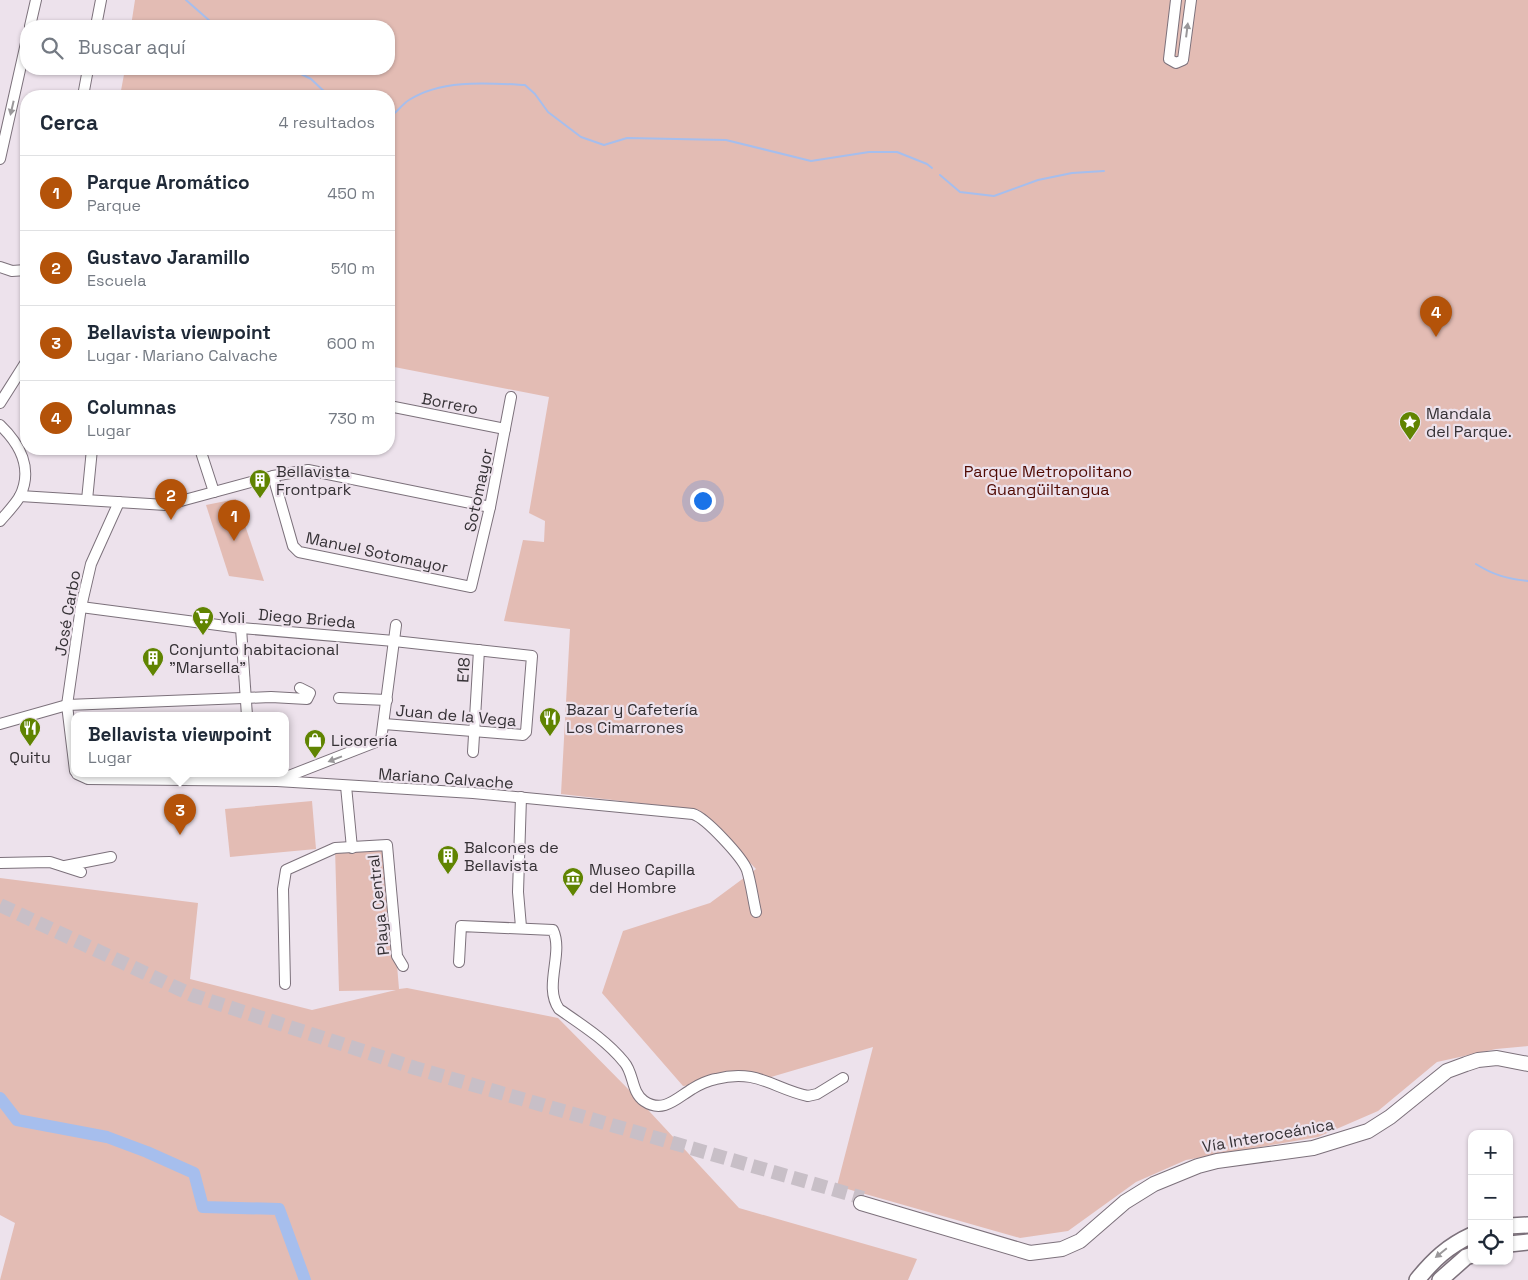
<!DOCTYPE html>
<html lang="es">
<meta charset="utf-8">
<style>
body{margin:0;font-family:"Space Grotesk",sans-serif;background:#f2f2f3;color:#1f2937}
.controls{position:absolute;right:15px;bottom:15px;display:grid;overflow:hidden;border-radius:10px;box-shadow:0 1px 4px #0004}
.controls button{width:45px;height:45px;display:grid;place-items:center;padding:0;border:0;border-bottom:1px solid #e0e1e3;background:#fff;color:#1f2937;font:25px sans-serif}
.you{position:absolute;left:702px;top:500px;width:18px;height:18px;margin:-12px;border:4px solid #fff;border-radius:50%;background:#1a73e8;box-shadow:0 0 0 8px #1a73e833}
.badge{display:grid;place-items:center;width:32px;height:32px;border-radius:50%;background:#b45309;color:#fff;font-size:16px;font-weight:700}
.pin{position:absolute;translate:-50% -41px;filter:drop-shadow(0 1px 2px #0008)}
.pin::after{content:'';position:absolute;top:26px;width:18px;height:15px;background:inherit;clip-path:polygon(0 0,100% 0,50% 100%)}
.popup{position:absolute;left:71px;top:712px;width:218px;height:65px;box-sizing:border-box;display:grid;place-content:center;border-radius:10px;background:#fff;filter:drop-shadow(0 1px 4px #0005);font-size:16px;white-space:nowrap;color:#747a83}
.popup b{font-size:19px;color:#1f2937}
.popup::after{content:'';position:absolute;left:50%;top:100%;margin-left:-10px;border:10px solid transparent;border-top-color:#fff}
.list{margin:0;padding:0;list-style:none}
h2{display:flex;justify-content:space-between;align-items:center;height:65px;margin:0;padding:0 20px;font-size:21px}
h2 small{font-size:16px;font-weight:400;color:#747a83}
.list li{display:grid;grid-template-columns:32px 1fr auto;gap:15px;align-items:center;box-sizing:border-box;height:75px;padding:0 20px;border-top:1px solid #e0e1e3}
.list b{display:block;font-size:19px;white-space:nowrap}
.list p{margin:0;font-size:16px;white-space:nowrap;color:#747a83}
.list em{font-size:16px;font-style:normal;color:#747a83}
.icon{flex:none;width:28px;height:28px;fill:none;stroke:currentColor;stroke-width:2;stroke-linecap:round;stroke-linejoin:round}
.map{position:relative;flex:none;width:1528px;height:1280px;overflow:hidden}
.search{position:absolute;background:#fff;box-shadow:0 1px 4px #0004;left:20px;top:20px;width:375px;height:55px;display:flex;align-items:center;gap:12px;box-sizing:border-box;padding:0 18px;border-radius:20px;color:#747a83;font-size:19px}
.panel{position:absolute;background:#fff;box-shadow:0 1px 4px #0004;left:20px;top:90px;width:375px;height:365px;border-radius:20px}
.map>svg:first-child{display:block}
.green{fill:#e3bcb4}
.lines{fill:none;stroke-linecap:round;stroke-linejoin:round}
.stream{stroke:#a6beed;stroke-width:2}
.river{stroke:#a6beed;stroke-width:12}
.major-tunnel{stroke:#c8bfc7;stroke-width:14;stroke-dasharray:14 7;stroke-linecap:butt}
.minor-casing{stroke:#7c717b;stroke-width:12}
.major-casing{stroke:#7c717b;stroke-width:16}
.highway-casing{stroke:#7c717b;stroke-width:18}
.minor{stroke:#fff;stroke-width:10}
.major{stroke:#fff;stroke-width:14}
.highway{stroke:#fff;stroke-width:15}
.oneway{fill:#9a989a}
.labels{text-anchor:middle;stroke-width:4.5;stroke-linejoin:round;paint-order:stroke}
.street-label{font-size:16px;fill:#353135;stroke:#ede2ec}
.poi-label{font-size:16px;fill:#353135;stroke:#ede2ec;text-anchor:start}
.park-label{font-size:16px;fill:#500a03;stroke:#ede2ec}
</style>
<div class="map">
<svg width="1528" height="1280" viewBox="0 0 1528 1280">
<rect width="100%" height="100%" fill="#ede2ec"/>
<g class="green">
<path d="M135,0H1528V1046L1496,1049L1437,1062L1378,1111L1318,1137L1186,1160L1136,1182L1068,1231L1020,1238L837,1186L873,1047L771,1077L683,1086L602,993L623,931L710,903L756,869L699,810L561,794L570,629L504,621L523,540L544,542L545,521L529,513L549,397L389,366V96H120L125,69H389V26H131Z"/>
<path d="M236,499L264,581L229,576L206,505Z"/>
<path d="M312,801L316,849L230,857L225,809Z"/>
<path d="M387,846L399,989L407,988L558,1018L637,1098L739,1208L917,1259L908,1280H0L15,1223L0,1215V878L198,903L190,979L312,1010L396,990L339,991L335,848Z"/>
</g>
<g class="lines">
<g class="stream">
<path d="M186,0L211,22L224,26"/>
<path d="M291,69L311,79L329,96"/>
<path d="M389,117C397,113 401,105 409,100C441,79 488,83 525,85L535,94L548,112L581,137L604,145L627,138L726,140L811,161L869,152H897L927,164L932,168"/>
<path d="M940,175L960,192L994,196L1038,180L1072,173L1104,171"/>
<path d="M1476,564C1493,575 1508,579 1528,581"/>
</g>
<path class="river" d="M0,1098L17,1120L107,1137L147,1152L194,1173L203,1207L279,1209L305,1280"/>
<path class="major-tunnel" d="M0,905L192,995L415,1068L863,1198"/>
<g class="minor-casing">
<g id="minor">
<path d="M1176,0L1169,59L1176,63L1183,60L1191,0"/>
<path d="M30,26L36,0"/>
<path d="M96,26L101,0"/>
<path d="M83,96L88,69"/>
<path d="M0,159L26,43"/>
<path d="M0,267L12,271L26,270"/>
<path d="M0,403L26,362"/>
<path d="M389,406L505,429"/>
<path d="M0,425C20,444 33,469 20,496C15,505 6,514 0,521"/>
<path d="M200,449L214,492"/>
<path d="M273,476L293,546L299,552L471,587L490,507L511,397"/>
<path d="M20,496L166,505L273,476L308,470L490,507"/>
<path d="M87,500L92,449"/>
<path d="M81,607L241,628L394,641L532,656L526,732L523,735L384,724"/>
<path d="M241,628L247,716"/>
<path d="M339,698L387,700"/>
<path d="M0,724L67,705L271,697L307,699L310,693L300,688"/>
<path d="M473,752L479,650"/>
<path d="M75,771L67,705L81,607L91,564L119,502"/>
<path d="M77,774L88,779L277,781L473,793L693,814C706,818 742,857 747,870C751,883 753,899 756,912"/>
<path d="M281,779L381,740L396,625"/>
<path d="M346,786L352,848"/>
<path d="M0,863L50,862L81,872"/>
<path d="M65,866L111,857"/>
<path d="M521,927L518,892L521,797"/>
<path d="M459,962L461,926L553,930C564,954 543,986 559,1009C582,1025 606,1040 624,1062C634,1073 631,1092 644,1101C663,1114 677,1098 692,1089C698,1085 709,1080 716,1079C757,1068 774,1089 808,1096L817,1094L843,1078"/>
<path d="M285,984L283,889L286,870L335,848L387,845L397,956L403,966"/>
</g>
</g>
<g class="major-casing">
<path id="major" d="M861,1203L1030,1253L1062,1249L1080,1241L1125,1202L1154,1184L1198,1166L1217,1161L1313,1148L1368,1131L1390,1117L1447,1071L1466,1064L1478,1060L1497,1058L1528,1064"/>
</g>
<g class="highway-casing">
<g id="highway">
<path d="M1509,1226L1528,1225"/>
<path d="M1509,1244L1528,1242"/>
<path d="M1417,1280C1433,1260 1448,1246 1472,1235"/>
<path d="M1440,1280L1466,1257L1472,1255"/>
</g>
</g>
<use href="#minor" class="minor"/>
<use href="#major" class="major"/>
<use href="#highway" class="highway"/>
</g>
<defs><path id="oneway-solid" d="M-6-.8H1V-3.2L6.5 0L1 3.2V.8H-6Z" transform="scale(1.25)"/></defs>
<g class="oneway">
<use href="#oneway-solid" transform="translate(1187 30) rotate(-83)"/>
<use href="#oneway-solid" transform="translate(12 108) rotate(103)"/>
<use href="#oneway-solid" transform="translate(335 759) rotate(159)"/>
<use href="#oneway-solid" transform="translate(1441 1253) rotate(141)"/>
</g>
<defs>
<g id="sight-pin" transform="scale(1.125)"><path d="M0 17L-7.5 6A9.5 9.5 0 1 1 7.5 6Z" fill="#608401" stroke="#ede2ec"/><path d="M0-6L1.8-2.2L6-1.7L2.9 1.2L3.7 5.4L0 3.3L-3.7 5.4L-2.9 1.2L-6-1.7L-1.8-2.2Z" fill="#fff"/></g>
<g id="building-pin" transform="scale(1.125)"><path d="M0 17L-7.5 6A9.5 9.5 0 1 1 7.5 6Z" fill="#608401" stroke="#ede2ec"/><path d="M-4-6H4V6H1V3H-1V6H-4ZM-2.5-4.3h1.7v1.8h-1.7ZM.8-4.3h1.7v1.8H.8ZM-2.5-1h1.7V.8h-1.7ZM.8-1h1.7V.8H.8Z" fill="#fff"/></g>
<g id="supermarket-pin" transform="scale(1.125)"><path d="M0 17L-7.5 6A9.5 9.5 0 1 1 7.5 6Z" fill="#608401" stroke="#ede2ec"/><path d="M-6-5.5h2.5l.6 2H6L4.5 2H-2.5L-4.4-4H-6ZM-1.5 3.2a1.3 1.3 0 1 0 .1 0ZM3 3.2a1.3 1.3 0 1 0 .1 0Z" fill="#fff"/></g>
<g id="restaurant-pin" transform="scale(1.125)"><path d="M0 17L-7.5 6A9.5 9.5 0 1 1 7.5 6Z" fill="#608401" stroke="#ede2ec"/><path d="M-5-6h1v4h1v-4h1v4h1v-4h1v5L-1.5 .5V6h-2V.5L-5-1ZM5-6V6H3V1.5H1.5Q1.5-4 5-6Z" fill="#fff"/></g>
<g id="shop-pin" transform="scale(1.125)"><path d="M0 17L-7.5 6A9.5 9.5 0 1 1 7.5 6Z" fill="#608401" stroke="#ede2ec"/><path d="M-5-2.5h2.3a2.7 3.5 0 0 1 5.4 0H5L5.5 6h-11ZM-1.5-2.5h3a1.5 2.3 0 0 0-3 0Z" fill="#fff"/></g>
<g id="museum-pin" transform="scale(1.125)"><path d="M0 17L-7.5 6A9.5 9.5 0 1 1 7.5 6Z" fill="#608401" stroke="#ede2ec"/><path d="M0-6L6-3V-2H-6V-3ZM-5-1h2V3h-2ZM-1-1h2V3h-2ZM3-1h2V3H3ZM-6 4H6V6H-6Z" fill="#fff"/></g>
</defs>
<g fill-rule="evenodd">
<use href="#sight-pin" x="1410" y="422"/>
<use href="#building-pin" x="260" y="480"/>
<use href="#supermarket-pin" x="203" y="617"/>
<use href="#building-pin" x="153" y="658"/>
<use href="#restaurant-pin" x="550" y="718"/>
<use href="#restaurant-pin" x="30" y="728"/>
<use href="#shop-pin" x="315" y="740"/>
<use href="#building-pin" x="448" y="856"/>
<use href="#museum-pin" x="573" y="878"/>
</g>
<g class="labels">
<g class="street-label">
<text transform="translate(450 403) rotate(11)" y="6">Borrero</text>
<text transform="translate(478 490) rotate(-78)" y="6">Sotomayor</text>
<text transform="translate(377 552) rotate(12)" y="6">Manuel Sotomayor</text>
<text transform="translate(67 613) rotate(-80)" y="6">José Carbo</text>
<text transform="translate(307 618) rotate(5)" y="6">Diego Brieda</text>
<text transform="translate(463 670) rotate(-87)" y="6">E18</text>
<text transform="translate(456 715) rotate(5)" y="6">Juan de la Vega</text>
<text transform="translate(446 778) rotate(4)" y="6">Mariano Calvache</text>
<text transform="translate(378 905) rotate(-96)" y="6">Playa Central</text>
<text transform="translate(1268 1135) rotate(-10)" y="6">Vía Interoceánica</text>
</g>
<g class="poi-label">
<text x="1426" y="419">Mandala<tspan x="1426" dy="18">del Parque.</tspan></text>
<text x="276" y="477">Bellavista<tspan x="276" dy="18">Frontpark</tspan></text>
<text x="219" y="623">Yoli</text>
<text x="169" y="655">Conjunto habitacional<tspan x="169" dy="18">"Marsella"</tspan></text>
<text x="566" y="715">Bazar y Cafetería<tspan x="566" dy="18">Los Cimarrones</tspan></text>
<text x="331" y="746">Licorería</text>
<text x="30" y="763" text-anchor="middle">Quitu</text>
<text x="464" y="853">Balcones de<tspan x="464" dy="18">Bellavista</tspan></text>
<text x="589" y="875">Museo Capilla<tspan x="589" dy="18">del Hombre</tspan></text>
</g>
<g class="park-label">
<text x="1048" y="477">Parque Metropolitano<tspan x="1048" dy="18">Guangüiltangua</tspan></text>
</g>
</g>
</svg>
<div class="controls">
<button>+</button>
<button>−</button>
<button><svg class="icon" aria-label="locate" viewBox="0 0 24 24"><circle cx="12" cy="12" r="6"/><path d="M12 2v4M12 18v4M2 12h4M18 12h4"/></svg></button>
</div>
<div class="you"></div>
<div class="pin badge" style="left:234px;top:541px">1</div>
<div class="pin badge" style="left:171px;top:520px">2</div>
<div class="pin badge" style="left:180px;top:835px">3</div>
<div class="popup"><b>Bellavista viewpoint</b>Lugar</div>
<div class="pin badge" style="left:1436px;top:337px">4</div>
<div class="search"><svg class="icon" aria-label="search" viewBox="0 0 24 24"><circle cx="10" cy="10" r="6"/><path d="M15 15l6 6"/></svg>Buscar aquí</div>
<section class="panel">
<h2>Cerca<small>4 resultados</small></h2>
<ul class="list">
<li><span class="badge">1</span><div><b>Parque Aromático</b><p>Parque</p></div><em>450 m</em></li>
<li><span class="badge">2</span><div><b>Gustavo Jaramillo</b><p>Escuela</p></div><em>510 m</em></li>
<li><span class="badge">3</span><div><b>Bellavista viewpoint</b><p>Lugar · Mariano Calvache</p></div><em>600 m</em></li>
<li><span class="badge">4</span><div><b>Columnas</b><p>Lugar</p></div><em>730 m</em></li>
</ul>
</section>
</div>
